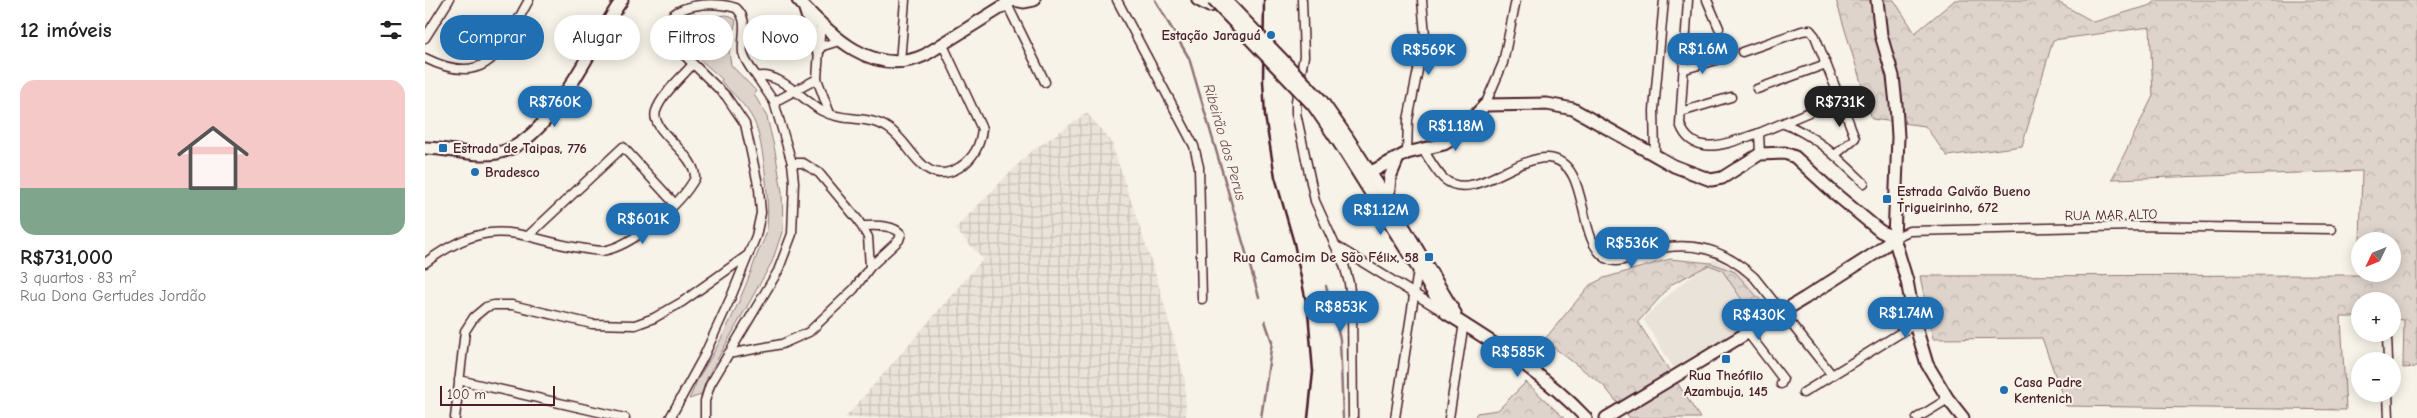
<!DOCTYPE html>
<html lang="pt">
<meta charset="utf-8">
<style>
:root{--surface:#fff;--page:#f2f2f2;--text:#202124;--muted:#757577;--line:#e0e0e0;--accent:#1f6fb2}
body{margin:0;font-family:"Comic Neue",sans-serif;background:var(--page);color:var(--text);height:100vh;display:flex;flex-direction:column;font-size:19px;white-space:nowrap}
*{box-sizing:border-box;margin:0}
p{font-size:16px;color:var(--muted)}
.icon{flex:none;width:28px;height:28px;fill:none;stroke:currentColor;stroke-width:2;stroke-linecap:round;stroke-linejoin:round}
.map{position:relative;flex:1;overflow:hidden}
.side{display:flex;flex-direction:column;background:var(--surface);width:425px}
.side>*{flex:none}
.banner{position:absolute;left:15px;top:15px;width:475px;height:45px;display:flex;gap:10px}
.needle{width:32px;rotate:227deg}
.tools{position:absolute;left:1926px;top:232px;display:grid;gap:10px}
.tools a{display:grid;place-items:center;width:50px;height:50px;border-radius:50%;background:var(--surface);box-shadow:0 2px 12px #0003;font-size:25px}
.scale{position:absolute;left:15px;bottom:12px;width:115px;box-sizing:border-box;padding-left:5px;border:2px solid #4a1f2b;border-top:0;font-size:14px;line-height:18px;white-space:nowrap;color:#4a1f2b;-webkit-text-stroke:4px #f7f3e8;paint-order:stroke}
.price{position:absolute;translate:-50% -42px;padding:0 11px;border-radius:18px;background:var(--accent);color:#fff;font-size:16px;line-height:32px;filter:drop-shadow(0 1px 2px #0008)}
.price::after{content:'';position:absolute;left:50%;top:30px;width:15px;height:11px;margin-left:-8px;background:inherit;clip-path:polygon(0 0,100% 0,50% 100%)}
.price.on{background:#222;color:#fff}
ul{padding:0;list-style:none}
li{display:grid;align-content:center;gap:10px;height:265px;padding:0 20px}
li+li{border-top:1px solid var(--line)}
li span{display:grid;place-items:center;height:155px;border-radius:15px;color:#555}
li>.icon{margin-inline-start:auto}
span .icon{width:90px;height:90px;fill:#fffc;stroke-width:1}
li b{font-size:21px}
h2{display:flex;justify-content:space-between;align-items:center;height:60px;padding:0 20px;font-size:21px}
.tag{padding:0 18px;border-radius:22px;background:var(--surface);box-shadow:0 2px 12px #0003;font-size:18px;line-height:45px}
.tag.on{background:var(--accent);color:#fff}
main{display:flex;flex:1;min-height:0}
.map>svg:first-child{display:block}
</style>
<main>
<section class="side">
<h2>12 imóveis<svg class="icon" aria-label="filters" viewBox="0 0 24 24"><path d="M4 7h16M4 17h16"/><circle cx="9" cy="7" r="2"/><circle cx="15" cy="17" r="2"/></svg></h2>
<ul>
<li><span style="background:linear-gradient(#f6c9c9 70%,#7fa58c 0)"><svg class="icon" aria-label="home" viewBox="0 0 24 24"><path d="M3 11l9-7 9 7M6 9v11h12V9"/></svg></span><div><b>R$731,000</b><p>3 quartos · 83 m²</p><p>Rua Dona Gertudes Jordão</p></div></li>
</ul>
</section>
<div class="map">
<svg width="1992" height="418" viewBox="0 0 1992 418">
<defs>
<pattern id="industrial-grid" width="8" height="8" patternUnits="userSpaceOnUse" patternTransform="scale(1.25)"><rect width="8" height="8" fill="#eae3da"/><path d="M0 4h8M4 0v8" fill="none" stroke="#cac2bb"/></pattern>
<pattern id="forest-crowns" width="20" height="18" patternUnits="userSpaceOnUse" patternTransform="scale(1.25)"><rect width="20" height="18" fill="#ded4cc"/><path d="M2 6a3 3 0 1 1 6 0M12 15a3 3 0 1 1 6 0" fill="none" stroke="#c0b6af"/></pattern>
</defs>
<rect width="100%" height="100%" fill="#f7f3e8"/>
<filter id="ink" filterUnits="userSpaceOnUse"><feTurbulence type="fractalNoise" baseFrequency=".02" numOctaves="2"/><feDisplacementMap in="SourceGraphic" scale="10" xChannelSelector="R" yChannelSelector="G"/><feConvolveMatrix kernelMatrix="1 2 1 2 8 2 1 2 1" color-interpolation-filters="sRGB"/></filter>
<g filter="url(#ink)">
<path fill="#eae3da" d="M1290 259 1316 273 1348 311 1250 370 1218 319 1251 288Z"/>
<path fill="url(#industrial-grid)" d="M662 113 686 141 732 279 760 380 761 418H420L558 259 530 229 604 153Z"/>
<g fill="url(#forest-crowns)" stroke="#947a7c">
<path d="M1411 0H1469L1490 33 1530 0H1629L1669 22 1726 5 1732 0H1992V367L1978 368 1979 320 1968 319V301H1935V317H1916L1921 410 1641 406 1617 338 1508 339 1495 276 1934 275 1935 251V274H1968V241H1935L1937 171 1687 179 1728 96 1725 27 1628 40 1597 146 1522 156 1500 126 1447 119Z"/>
<path d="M1245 259 1286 263 1310 272 1344 310 1330 319 1297 270 1284 265 1247 284 1213 322 1275 418H1205L1178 385 1119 340 1165 285 1179 278Z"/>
<path d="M1101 382 1139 418H1049L1052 413 1073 410Z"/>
</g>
<path fill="#ded4cc" stroke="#947a7c" d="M302 15 311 20 304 53 306 65 331 91 329 94 342 117 350 151 357 192 358 229 347 262 283 376 276 395 264 399C269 390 271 380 277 372 300 336 318 295 332 255 334 248 339 242 341 234 346 212 339 142 329 121 321 105 308 94 296 81L297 79 251 38C247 31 250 24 256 20Z"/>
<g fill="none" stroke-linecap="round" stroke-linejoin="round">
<g stroke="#8e7275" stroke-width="2.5">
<path d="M730 0 764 58 834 297"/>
<path d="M901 286 915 339 918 418"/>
<path d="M836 418 847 342 840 321"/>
</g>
<defs>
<g id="street">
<path d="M580 0 620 82"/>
<path d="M692 0 769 146 774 167 777 299"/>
<path d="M877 0 879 56 871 101V113L890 201 919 265 924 283 927 309 928 418"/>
<path d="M1263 0 1255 124C1268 161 1308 141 1334 133"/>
<path d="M1282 0 1294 28"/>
<path d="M396 22 392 79 405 114"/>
<path d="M0 38 24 0"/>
<path d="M393 50 398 46 414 41"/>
<path d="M1317 52 1377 31 1385 30 1390 36 1415 99 1334 133 1335 154"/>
<path d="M0 58C64 90 76 49 104 0"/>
<path d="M475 62 480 0"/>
<path d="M1260 69 1291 60"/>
<path d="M1332 89 1401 64"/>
<path d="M349 102 392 79"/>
<path d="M1060 105 1078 63 1091 0"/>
<path d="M1256 112 1306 97"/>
<path d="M1359 124C1391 135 1415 160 1439 183"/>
<path d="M997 148C1004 158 1010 171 1019 179 1047 203 1091 156 1123 158 1166 161 1150 239 1181 258 1196 267 1209 253 1224 250 1267 241 1296 247 1329 277L1407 375"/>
<path d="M982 153 983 120 1000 35 997 0"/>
<path d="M1230 155 1229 110 1239 0"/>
<path d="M1410 155 1430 138 1415 99"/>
<path d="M437 226C449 226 468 224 476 234L474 240 445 267"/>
<path d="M104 235 198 147 250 204"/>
<path d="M1469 238 1484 231 1710 226 1907 229"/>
<path d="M911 246 1019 312"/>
<path d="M0 263C76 206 99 245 177 251 207 247 256 204 270 178 271 153 224 131 231 111 237 94 256 78 267 65"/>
<path d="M1323 333 1358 379 1356 384"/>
<path d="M1962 336 1963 361"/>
<path d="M303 354 357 344 384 332 429 289 445 267 443 237 433 220 394 173 378 163H367"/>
<path d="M34 380 200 418"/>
<path d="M1378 393 1490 324"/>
<path d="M1963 394 1964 418"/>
<path d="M30 418 40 331 49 317 61 307 69 305H87L167 324 210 325 229 318 257 302 323 255"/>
<path d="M245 418 279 356 306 297 331 236 336 213 334 189 320 124 301 96 256 52 244 38 240 29C245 2 290 1 311 8 325 20 316 37 318 53 320 62 327 70 332 77 353 70 380 102 397 111 418 122 443 115 463 128 487 142 497 190 535 167 549 158 555 146 557 129L518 45"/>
<path d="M280 418V401L285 385 353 271 367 234 369 182 367 163 349 102 332 77"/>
<path d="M970 418 993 270"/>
<path d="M1024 418 1039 323"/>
<path d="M1492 418 1523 399"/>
</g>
<g id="secondary">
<path d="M373 0C405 35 449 79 500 55L588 0"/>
<path d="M589 0 599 2 609 0"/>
<path d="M773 0 784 6 789 5 794 0"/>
<path d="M1452 0 1456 35 1468 76 1471 104 1473 137 1469 238 1482 281 1490 324 1502 364 1523 399 1538 418"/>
<path d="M380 9 393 50"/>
<path d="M922 137 963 200 1030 313"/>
<path d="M915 144 1021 313C1069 343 1122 376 1161 418"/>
<path d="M0 148C24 148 48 157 72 153 127 143 167 41 197 0"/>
<path d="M946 172 982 153 1019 144 1029 138 1060 105 1122 104 1148 109 1249 166 1286 180 1297 178 1335 154 1360 153 1370 157 1408 192 1455 231 1469 238"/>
<path d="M963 199 965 177 973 158"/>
<path d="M1181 418 1380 298 1452 252 1469 238"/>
</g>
</defs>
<use href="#street" stroke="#4a1f2b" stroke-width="11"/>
<use href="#secondary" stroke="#4a1f2b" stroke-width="15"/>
<use href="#street" stroke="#f7f3e8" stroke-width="8"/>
<use href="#secondary" stroke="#f7f3e8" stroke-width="11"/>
<path stroke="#4a1f2b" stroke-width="2.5" d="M839 0 838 81 840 116 850 177 869 243 883 312 888 372 883 418"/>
<defs>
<g id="secondary-bridge">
<path d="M788 0 888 105 915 144"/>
<path d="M800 0 896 100 922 137"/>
</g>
</defs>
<use href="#secondary-bridge" stroke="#4a1f2b" stroke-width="15" stroke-linecap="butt"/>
<use href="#secondary-bridge" stroke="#f7f3e8" stroke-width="11"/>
</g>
</g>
<g fill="#1f6fb2" stroke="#f7f3e8" stroke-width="2">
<circle cx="846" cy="35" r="5"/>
<rect x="13" y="143" width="10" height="10" rx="2.5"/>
<circle cx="50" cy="172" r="5"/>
<rect x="1457" y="194" width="10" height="10" rx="2.5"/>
<rect x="999" y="252" width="10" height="10" rx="2.5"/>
<rect x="1296" y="354" width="10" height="10" rx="2.5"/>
<circle cx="1579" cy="390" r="5"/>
</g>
<g text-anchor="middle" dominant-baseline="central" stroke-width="4" stroke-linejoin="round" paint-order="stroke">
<g font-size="14" font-weight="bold" fill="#4a1f2b" stroke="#f7f3e8" text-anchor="start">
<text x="836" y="35" text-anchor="end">Estação Jaraguá</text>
<text x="28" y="148">Estrada de Taipas, 776</text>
<text x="60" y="172">Bradesco</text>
<text x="1472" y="191">Estrada Galvão Bueno<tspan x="1472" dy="16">Trigueirinho, 672</tspan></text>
<text x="994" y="257" text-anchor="end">Rua Camocim De São Félix, 58</text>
<text x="1301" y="375" text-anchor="middle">Rua Theófilo<tspan x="1301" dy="16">Azambuja, 145</tspan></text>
<text x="1589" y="382">Casa Padre<tspan x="1589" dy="16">Kentenich</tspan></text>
</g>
<g font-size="14" fill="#4a1f2b" stroke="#f7f3e8">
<text transform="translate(1686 215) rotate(-1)">RUA MAR ALTO</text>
</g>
<g font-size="15" font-style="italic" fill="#6c4950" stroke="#f7f3e8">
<text transform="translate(800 142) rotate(74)">Ribeirão dos Perus</text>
</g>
</g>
</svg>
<div class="tools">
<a><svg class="needle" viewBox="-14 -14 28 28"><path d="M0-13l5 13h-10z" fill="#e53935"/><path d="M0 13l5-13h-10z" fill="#757577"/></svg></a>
<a>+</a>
<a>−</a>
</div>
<div class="scale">100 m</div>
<b class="price" style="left:1278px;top:75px">R$1.6M</b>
<b class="price" style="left:1004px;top:76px">R$569K</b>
<b class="price" style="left:130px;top:128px">R$760K</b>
<b class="price on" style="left:1415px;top:128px">R$731K</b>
<b class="price" style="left:1031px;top:152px">R$1.18M</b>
<b class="price" style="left:956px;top:236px">R$1.12M</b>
<b class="price" style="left:218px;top:245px">R$601K</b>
<b class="price" style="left:1207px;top:269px">R$536K</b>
<b class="price" style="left:916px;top:333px">R$853K</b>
<b class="price" style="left:1481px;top:339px">R$1.74M</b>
<b class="price" style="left:1334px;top:341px">R$430K</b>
<b class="price" style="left:1093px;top:378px">R$585K</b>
<div class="banner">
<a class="tag on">Comprar</a>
<a class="tag">Alugar</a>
<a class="tag">Filtros</a>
<a class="tag">Novo</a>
</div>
</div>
</main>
